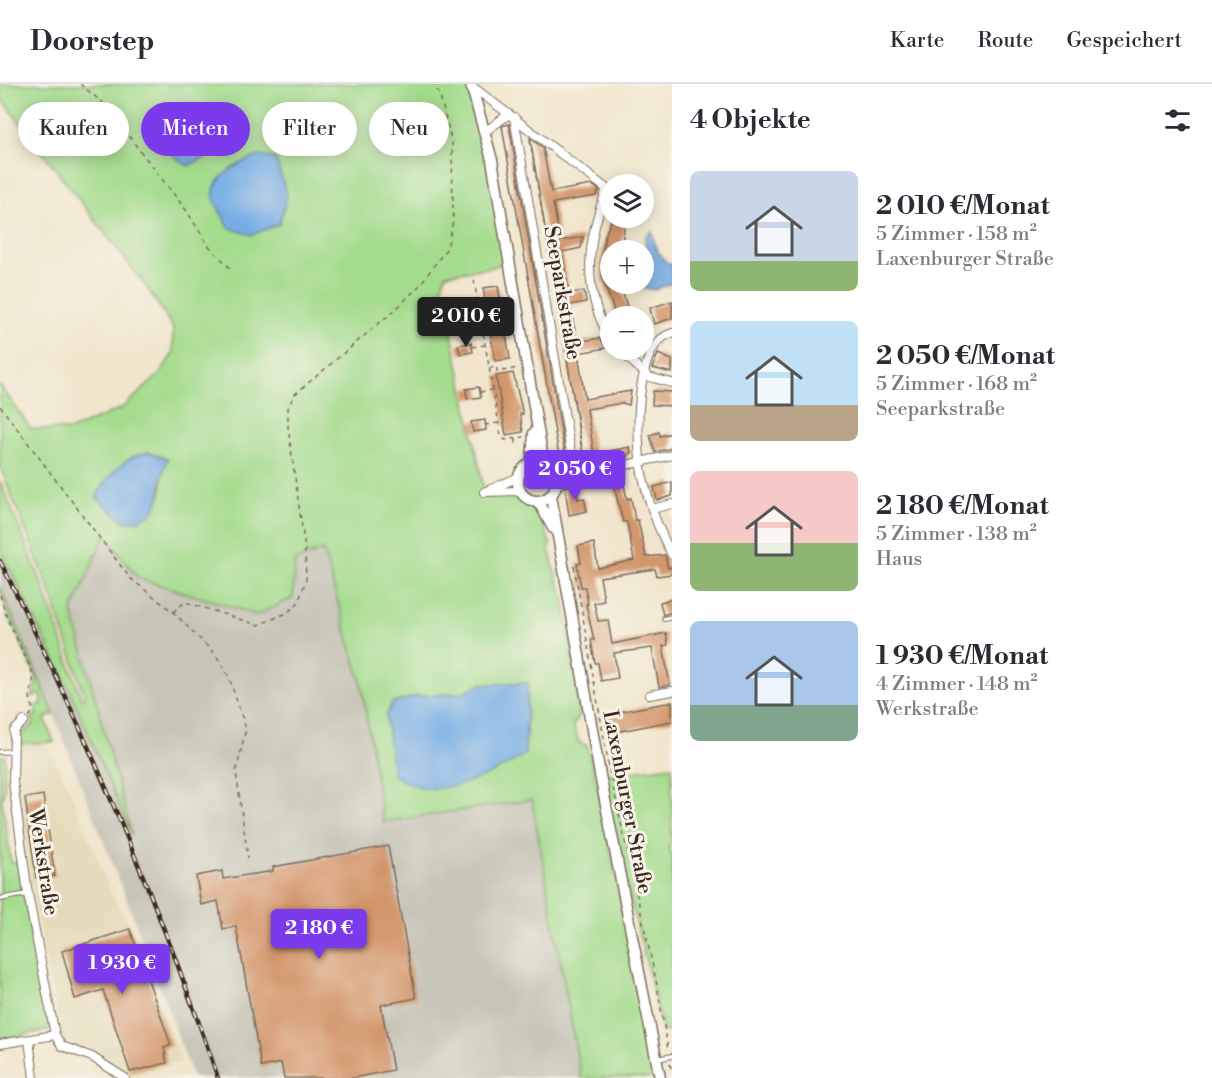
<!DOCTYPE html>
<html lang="de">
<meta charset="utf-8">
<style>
:root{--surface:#fff;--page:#f7f7f7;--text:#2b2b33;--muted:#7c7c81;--line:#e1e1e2;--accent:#7c3aed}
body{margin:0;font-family:"Libre Bodoni",serif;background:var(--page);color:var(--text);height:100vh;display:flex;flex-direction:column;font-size:22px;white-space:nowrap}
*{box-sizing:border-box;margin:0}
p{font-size:20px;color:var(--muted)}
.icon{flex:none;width:33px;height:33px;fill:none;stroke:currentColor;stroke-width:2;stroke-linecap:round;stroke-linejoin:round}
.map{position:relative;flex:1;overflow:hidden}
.sheet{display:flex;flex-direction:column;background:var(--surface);width:540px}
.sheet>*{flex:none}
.guide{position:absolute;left:18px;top:18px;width:564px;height:54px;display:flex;gap:12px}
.fabs{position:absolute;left:600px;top:90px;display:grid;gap:12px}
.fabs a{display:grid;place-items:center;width:54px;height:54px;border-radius:50%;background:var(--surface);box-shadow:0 3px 15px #0003;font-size:30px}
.price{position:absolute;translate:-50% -51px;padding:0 14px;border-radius:6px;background:var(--accent);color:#fff;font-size:20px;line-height:39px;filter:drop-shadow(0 2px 3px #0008)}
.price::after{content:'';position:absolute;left:50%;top:36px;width:18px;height:14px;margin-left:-9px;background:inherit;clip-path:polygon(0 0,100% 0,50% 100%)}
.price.selected{background:#222;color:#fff}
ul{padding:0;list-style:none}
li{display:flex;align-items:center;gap:18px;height:150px;padding:0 18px}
li span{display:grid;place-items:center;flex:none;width:168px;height:120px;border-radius:9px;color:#555}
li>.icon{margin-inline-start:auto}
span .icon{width:72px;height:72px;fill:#fffc;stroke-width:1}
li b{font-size:26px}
h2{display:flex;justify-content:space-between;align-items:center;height:72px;padding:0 18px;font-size:26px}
.chip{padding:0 21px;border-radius:27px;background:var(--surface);box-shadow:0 3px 15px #0003;font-size:21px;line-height:54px}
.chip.selected{background:var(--accent);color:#fff}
header{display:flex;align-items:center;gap:36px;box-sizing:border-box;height:84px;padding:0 30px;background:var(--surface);border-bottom:2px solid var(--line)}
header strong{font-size:28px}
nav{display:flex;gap:33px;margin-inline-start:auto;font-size:21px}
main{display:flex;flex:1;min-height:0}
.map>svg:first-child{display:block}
</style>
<header>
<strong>Doorstep</strong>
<nav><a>Karte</a><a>Route</a><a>Gespeichert</a></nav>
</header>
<main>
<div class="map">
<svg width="672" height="994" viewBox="0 0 672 994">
<rect width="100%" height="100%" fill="#f7f3e8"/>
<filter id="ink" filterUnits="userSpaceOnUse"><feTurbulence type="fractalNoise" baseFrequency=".0167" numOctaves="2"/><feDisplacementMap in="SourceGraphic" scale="12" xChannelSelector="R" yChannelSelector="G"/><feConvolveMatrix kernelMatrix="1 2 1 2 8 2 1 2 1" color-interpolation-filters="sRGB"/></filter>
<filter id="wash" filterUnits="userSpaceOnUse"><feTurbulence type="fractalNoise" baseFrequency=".008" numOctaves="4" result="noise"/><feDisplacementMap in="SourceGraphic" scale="24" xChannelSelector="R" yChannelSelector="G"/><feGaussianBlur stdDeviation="1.35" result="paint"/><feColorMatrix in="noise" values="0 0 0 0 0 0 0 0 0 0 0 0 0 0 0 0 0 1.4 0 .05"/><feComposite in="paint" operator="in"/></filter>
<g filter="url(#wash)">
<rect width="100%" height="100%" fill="#f1e6cd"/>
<path fill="#e5dbba" d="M44 657 66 697 112 811 132 844 181 978 130 992 92 968 62 955 35 826 15 696V660Z"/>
<path fill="#c7c5b8" d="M106 451 295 477 323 466 361 598 532 716 581 994H193L149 873 48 616 0 503V465L67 601 133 751 72 527Z"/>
<g fill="#a4dc8e" stroke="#708356" stroke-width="1.5" fill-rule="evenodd">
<path d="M0 0H465C489 55 495 118 506 177L493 183 446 190 442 203 485 410 514 412 535 426 544 443 550 459 549 465 555 489 564 513 580 631 573 641 579 659 587 661 598 704 655 994H581L532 716 383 738 361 598 323 466 295 477 293 514 257 531 138 494 105 451 72 527 132 752 68 602 0 465V397L43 502 81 614 85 613 49 504 0 383V301L31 345 71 346 122 324 160 290 173 269V244L148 205 0 13ZM149 368 168 375 163 384 161 412 119 433 97 414C109 388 123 376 149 368ZM528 599 525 670 418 612 461 609 482 600Z"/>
<path d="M0 503 54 630 45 634 54 658 15 660 18 654 33 641 32 634 36 631V622L43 619 40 610 32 613 37 595 8 531Z"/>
<path d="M0 672H5V702L2 716 11 778 18 779 50 946 0 955Z"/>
<path d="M672 682V757L668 765 672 770V946L663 948 600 691Z"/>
</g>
<g fill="#76ade5" stroke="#586c82" stroke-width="1.5">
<path d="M197 46 212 47 219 59 214 70 188 82 172 71 167 61 173 56Z"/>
<path d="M259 72 276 75 287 113 279 140 252 151 229 144C225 135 217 124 214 114 210 92 243 77 259 72Z"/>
<path d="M652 147 656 165 667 179 672 180V199L654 206 644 204 647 179 645 153Z"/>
<path d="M149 368 168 375C153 401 172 435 125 438L97 414 98 409C111 389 126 371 149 368Z"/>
<path d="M528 599 525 670C490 694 431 721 393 690L386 632 392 619 418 612 461 609 481 600Z"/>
</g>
<g id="blocks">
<g fill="#d3956b">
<path d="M509 40 567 382 561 383 502 42Z"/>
<path d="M530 54 543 64 551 108 592 101 599 106 596 112 553 119 560 157 583 153 581 164 562 168 569 209 584 207 586 218 570 221 577 258 600 254 606 264 578 269 585 315 631 307 629 321 622 319 587 325 594 370 630 363 631 368 626 374 585 382Z"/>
<path d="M612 134 625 138 621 166H610V200H620L630 232H616L604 198 601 180 605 152Z"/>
<path d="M498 202 510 275 495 277 483 204Z"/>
<path d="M672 217V234L654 240 650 224Z"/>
<path d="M465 221 467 231 454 233 452 223Z"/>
<path d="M471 259 473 268 460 270 458 261Z"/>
<path d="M658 270 672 276V289L652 284Z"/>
<path d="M513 289 523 330H520L523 348 506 351 496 292Z"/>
<path d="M479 303 481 313 467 315 466 305Z"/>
<path d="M653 307 672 308V322L652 321Z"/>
<path d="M485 336 486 346 473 348 471 338Z"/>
<path d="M659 348 660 352 672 349V364L655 368 650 351Z"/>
<path d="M622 392 627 415 631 414 635 436H638L646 473 665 471 668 484 672 483V490L657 492 655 485 600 493 604 517 594 519 598 537 608 536 612 560 666 549 668 561 663 562 670 601 659 603 652 564 614 569 618 594 601 597 598 579H595L591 556H594L586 520H588L585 503H581L577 480 581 479 578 462 594 459 598 484 634 476 627 438H623L612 394Z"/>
<path d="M672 398V412L657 416 654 403Z"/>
<path d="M574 399 578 415 584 414 587 427 569 431 565 403Z"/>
<path d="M672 515V528L663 531 660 518Z"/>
<path d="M672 618V637L610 649 607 630Z"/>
<path d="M43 711 55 792 36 794 25 714Z"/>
<path d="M388 762 416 914 381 921 393 986 353 994H284L281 979 261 983 236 842 223 845 218 817 201 821 196 792 222 787 223 795 273 787V783Z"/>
<path d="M130 845 171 961 164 964 167 979 130 988 103 906 75 915 62 867Z"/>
</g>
</g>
</g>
<g filter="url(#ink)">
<use href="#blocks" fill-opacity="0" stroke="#7b6c5b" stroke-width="1.5"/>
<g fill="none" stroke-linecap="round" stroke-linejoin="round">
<defs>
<g id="service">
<path d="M664 535 672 533"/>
<path d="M0 668 12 667"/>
<path d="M0 815 27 810"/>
<path d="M657 975 672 972"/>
</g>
<g id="minor">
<path d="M473 3 607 105C587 155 581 206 610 254"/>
<path d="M514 33 575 392"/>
<path d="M486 47 509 30"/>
<path d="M672 249C633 260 636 356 642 389 648 418 658 445 672 471"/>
<path d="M619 266 649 293 672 299"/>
<path d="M554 389 575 392"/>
<path d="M556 401 575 392 672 371"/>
<path d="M484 408 519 393"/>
<path d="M486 408 520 407"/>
<path d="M652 425 672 420"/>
<path d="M650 611 672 607"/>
<path d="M24 637 14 647 13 698 28 810 55 951 62 962 92 973 125 994"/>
<path d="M29 956 34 994"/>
<path d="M0 960 55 951"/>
</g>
<g id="secondary">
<path d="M471 0 492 76 544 381"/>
<circle cx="537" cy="398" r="19"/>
<path d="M528 382 532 375 534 349"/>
<path d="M551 412 600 691 660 994"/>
<path d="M535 417 541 422 553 444"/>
</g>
</defs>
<use href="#service" stroke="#7b6c5b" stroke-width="6"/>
<use href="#minor" stroke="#7b6c5b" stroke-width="10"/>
<use href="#secondary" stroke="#7b6c5b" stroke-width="13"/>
<g stroke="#7b6c5b" stroke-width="1.5" stroke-dasharray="4.5 4.5" stroke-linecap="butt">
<path d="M80 0 103 19 186 126 209 162 230 184"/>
<path d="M530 56 585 383"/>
<path d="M474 196 501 352 505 356 524 353"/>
<path d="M466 226 478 224"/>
<path d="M472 263 484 261"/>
<path d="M489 284 497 283V288L518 284"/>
<path d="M480 308 492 306"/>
<path d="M0 322 130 494 173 528 216 571 229 593 246 645 236 688 248 774"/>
<path d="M485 341 498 339"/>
<path d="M516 355V362"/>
<path d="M574 482 610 689 657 901 668 966"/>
<path d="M0 511 7 534 34 592 30 613 33 627 29 633"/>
<path d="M173 528 185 518 258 541 287 529 298 519 306 496 305 465 288 343V324L294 311 396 225 419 202 447 164 453 137 452 59 440 12 434 0"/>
<path d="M670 980 672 988"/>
</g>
<use href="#service" stroke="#fff" stroke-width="4"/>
<use href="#minor" stroke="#fff" stroke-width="8"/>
<use href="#secondary" stroke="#fff" stroke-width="10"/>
<defs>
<path id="rail" d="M0 477C84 644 158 817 218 994"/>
</defs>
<use href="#rail" stroke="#3b2a1e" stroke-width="4.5"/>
<use href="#rail" stroke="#f7f3e8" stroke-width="2" stroke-dasharray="7" stroke-linecap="butt"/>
</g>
</g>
<g text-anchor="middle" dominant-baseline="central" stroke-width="6" stroke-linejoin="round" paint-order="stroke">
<g font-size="21" fill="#3b2a1e" stroke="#f7f3e8">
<text transform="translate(562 209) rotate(80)">Seeparkstraße</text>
<text transform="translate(627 718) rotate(79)">Laxenburger Straße</text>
<text transform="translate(43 778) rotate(81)">Werkstraße</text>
</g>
</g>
</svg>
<div class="fabs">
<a><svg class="icon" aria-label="layers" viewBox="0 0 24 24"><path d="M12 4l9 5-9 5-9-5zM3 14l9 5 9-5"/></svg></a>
<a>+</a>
<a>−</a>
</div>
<b class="price selected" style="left:466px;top:264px">2 010 €</b>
<b class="price" style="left:575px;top:417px">2 050 €</b>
<b class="price" style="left:319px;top:876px">2 180 €</b>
<b class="price" style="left:122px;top:911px">1 930 €</b>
<div class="guide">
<a class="chip">Kaufen</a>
<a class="chip selected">Mieten</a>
<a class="chip">Filter</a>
<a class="chip">Neu</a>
</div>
</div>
<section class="sheet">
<h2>4 Objekte<svg class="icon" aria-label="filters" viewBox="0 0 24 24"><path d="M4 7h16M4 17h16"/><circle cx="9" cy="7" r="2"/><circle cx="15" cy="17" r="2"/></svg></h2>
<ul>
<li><span style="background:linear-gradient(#c9d6e8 75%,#8fb573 0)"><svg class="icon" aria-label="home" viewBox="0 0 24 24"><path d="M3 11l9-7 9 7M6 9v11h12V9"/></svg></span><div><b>2 010 €/Monat</b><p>5 Zimmer · 158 m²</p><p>Laxenburger Straße</p></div></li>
<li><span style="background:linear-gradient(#bfe0f5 70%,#b9a48a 0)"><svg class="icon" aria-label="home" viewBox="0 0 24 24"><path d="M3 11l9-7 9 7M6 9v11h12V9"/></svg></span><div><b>2 050 €/Monat</b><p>5 Zimmer · 168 m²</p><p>Seeparkstraße</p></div></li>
<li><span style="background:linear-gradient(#f6c9c9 60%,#8fb573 0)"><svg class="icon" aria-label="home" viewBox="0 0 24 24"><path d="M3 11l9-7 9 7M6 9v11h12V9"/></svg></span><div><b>2 180 €/Monat</b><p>5 Zimmer · 138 m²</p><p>Haus</p></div></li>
<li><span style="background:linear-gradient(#a9c7e8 70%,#7fa58c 0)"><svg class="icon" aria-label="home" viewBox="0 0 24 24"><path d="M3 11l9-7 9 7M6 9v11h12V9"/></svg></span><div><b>1 930 €/Monat</b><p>4 Zimmer · 148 m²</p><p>Werkstraße</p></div></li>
</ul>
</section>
</main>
